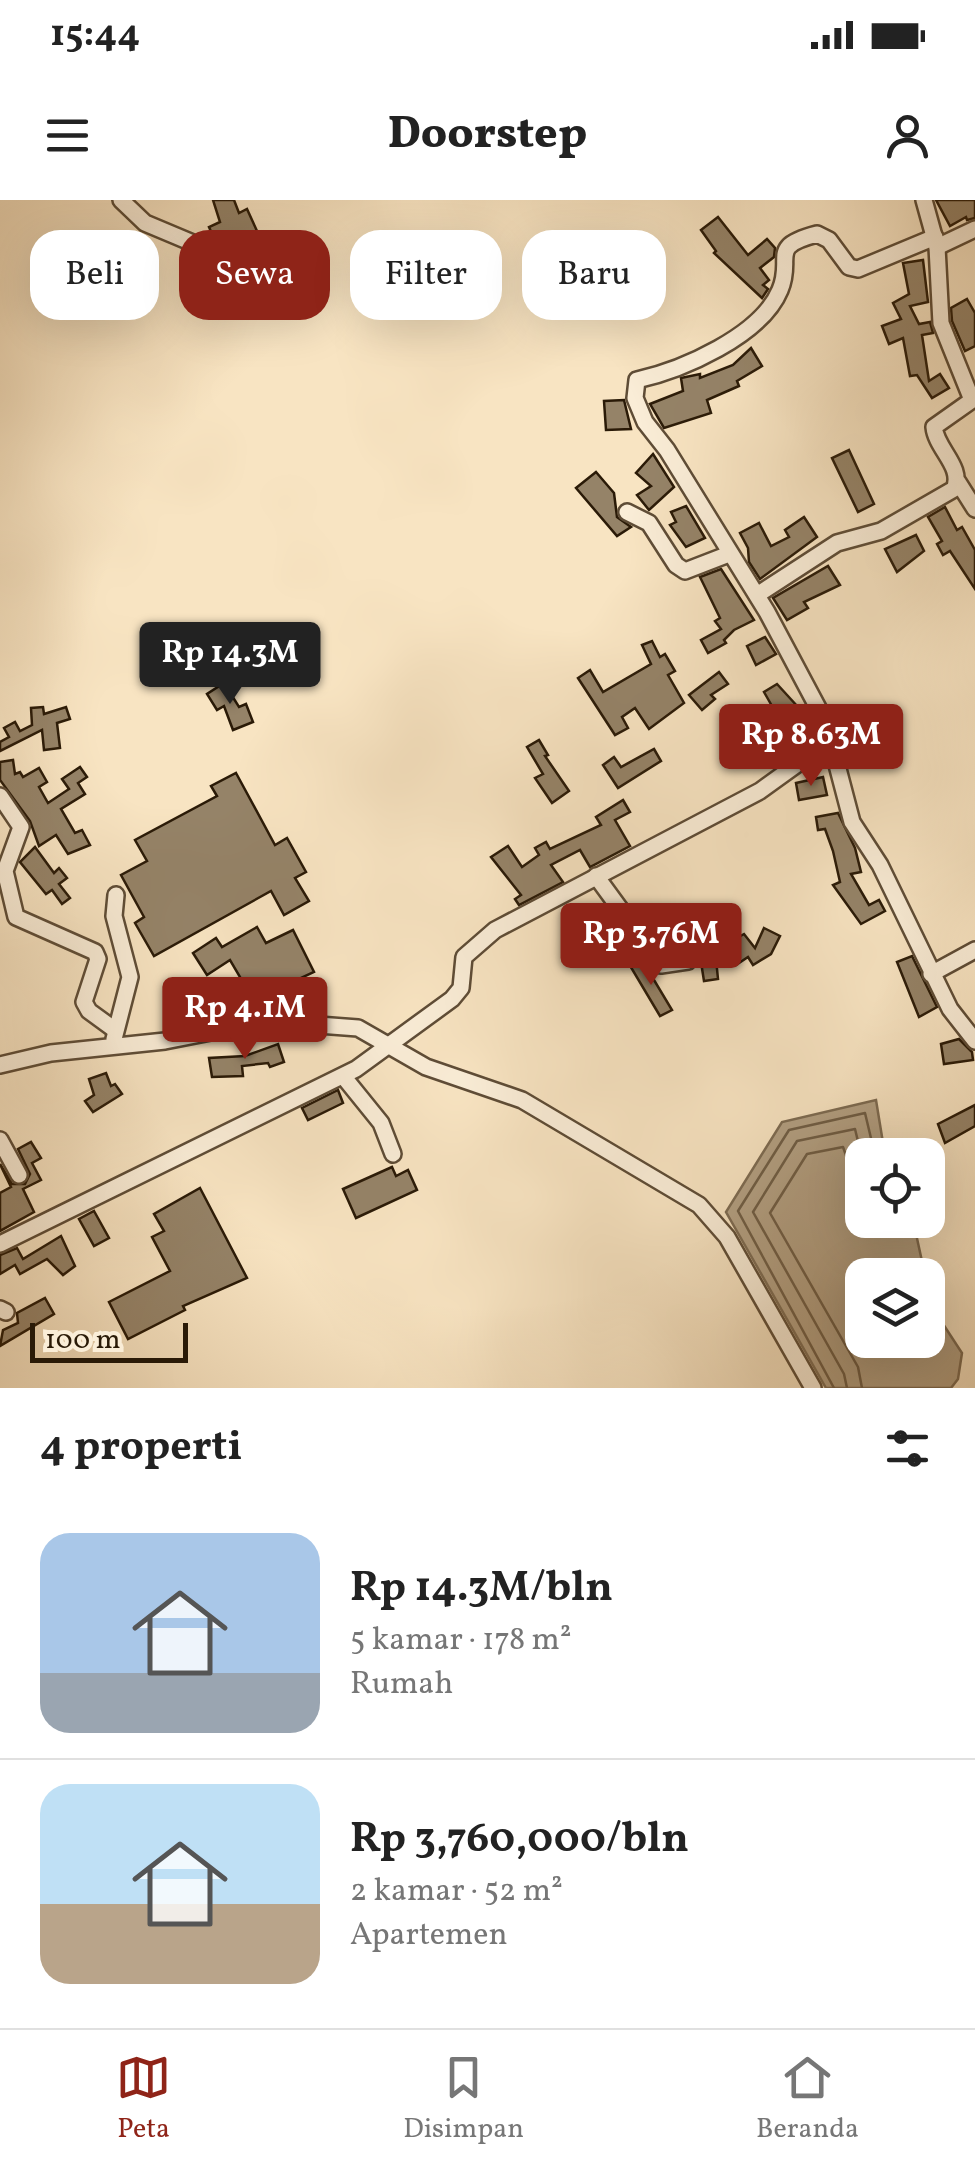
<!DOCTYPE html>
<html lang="id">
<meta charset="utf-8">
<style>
:root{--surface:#fff;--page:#f2f2f2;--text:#222;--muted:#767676;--line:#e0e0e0;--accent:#8f2418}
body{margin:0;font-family:Vollkorn,serif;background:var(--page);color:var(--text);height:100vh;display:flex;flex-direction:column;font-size:38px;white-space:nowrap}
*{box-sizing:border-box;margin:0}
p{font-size:32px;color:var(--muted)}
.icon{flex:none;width:55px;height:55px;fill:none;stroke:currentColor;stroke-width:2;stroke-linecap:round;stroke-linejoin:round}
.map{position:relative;height:1188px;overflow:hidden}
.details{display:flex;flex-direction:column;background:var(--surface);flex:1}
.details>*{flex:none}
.top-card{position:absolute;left:30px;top:30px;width:915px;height:90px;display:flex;gap:20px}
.buttons{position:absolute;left:845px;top:938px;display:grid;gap:20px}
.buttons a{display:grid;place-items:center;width:100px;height:100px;border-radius:20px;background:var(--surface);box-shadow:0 10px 40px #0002;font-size:50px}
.scale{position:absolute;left:30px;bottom:25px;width:158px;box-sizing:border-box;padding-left:10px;border:5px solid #2a1a07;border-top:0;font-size:28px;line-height:35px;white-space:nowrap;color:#2a1a07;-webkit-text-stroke:8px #faedd7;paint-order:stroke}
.price{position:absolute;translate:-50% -85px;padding:0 22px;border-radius:10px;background:var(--accent);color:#fff;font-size:32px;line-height:65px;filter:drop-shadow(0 2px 5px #0008)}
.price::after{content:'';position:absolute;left:50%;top:60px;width:30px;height:22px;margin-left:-15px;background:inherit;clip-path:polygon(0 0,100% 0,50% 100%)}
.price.current{background:#222;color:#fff}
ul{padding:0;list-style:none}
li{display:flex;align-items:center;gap:30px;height:250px;padding:0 40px}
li+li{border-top:2px solid var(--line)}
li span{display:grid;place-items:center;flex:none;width:280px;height:200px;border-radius:30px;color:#555}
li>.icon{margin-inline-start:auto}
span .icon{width:120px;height:120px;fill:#fffc;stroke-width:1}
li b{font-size:42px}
h2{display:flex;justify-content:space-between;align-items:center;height:120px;padding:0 40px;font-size:42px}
.pill{padding:0 35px;border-radius:30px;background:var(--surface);box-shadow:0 10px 40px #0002;font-size:35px;line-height:90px}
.pill.current{background:var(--accent);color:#fff}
.status{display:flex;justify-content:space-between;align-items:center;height:70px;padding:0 50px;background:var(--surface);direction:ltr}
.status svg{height:28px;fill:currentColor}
header{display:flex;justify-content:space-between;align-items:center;height:130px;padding:0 40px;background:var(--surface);font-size:45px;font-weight:800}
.tab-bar{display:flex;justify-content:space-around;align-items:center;height:140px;border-top:2px solid var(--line);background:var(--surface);font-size:28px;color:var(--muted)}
.tab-bar a{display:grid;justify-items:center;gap:5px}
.tab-bar .current{color:var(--accent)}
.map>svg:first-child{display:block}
</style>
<div class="status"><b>15:44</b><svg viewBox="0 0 49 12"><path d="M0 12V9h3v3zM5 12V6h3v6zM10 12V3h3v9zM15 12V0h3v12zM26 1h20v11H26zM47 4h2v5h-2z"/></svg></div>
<header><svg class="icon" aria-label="menu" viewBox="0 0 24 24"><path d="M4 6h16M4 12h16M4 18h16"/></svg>Doorstep<svg class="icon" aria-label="person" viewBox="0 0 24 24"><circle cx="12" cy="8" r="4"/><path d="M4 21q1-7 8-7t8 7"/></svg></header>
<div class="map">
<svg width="975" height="1188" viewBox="0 0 975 1188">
<rect width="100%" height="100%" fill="#f8e4c2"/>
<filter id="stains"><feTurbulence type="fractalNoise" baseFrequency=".002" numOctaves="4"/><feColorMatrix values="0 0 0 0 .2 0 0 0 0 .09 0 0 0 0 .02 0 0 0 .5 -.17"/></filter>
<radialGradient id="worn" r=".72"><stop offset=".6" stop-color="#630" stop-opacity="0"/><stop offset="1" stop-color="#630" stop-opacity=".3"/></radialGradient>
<path fill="#b29f82" stroke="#7c6a51" stroke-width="2.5" d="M876 900 885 955H862V1020H913L925 1075H862V1140H928V1090L930 1104 962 1153 958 1179 951 1188H826L726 1012 782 922Z"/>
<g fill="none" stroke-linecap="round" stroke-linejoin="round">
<g stroke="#6e5c44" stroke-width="2.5">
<path d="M834 1188 738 1011 789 930 865 913 875 955"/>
<path d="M847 1188 844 1174 753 1012 797 941 855 929 862 958"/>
<path d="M862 1188 858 1167 770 1013 807 954 843 947 852 972 862 984"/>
</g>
</g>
<g fill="#958368" stroke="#2a1a07" stroke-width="2.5">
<path d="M213 0H234L239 13 247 9 262 42 224 60 209 27 220 22Z"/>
<path d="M936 0H975V18L967 20 966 17 950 26Z"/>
<path d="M718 17 748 55 767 39 775 48 774 57 760 68 769 80 763 85 768 89 762 98 714 53 716 51 701 30Z"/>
<path d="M923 60 928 102 910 106 919 124 930 122 933 133 922 135 929 181 940 174 949 188 932 198 917 175 910 176 903 138 889 144 882 126 901 119 893 103 909 94 903 63Z"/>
<path d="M967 99 975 113V146L965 151 952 121 951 108Z"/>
<path d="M751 148 762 166 737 181 739 186 707 200 711 213 664 228 650 204 683 191 681 178 700 174V178L733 165Z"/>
<path d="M624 200 631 229 606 230 604 201Z"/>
<path d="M849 250 874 304 858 312 832 258Z"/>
<path d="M653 254 674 287 649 310 637 295 651 286 636 273Z"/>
<path d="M596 272 614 293 617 317 631 327 617 336 576 288Z"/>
<path d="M686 306 705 338 686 347 670 325 676 322 671 312Z"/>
<path d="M945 307 957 330 962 327 975 350V389L950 351 943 355 937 344 942 341 928 317Z"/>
<path d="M804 317 817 337 760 379 749 362 748 348 740 333 759 323 771 346 789 337 785 330Z"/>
<path d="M916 335 924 351 897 372 885 349Z"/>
<path d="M828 366 840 385 804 402 808 408 787 420 773 398Z"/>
<path d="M721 369 754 420 734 430 724 440 726 443 708 453 701 440 721 429 715 421 720 418 700 377Z"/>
<path d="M765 437 776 454 756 465 747 446Z"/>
<path d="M652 441 660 457 665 454 675 471 668 475 684 503 649 529 635 508 622 517 628 528 615 535 578 478 590 470 603 492 651 464 642 445Z"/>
<path d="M719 472 728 484 711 495 715 499 702 510 689 495Z"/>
<path d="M224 483 239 507 246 504 253 522 233 530 224 506 217 510 207 494Z"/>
<path d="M777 484 798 507 780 520 764 492Z"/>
<path d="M43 507 44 514 66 507 70 519 57 523 60 548 44 550 42 530 0 551V542L9 537 4 528 15 522 20 531 32 525 31 508Z"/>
<path d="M539 540 548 555 545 556 569 591 552 603 535 578 543 574 527 547Z"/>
<path d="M654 549 661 561 618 588 603 565 614 557 621 567Z"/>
<path d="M13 560 15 574 20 572 23 577 39 568 47 582 39 587 48 603 69 589 62 579 80 567 87 577 78 583 85 594 61 609 75 633 82 630 90 645 68 654 56 635 39 646 30 621 0 580V562Z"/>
<path d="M236 573 275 645 287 638 306 672 295 678 309 701 284 715 271 691 154 756 135 723 144 717 121 675 147 661 135 640 217 596 211 586Z"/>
<path d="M823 577 827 595 799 600 796 583Z"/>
<path d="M623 600 630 612 615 620 630 646 590 667 580 650 551 665 563 682 519 705 515 699 521 695 491 657 508 646 522 667 539 655 535 648 546 642 550 649 601 625 596 617Z"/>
<path d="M838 613 855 648 861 672 851 674 869 705 879 700 885 711 861 724 833 685 840 682 833 651 825 629 818 630 816 617Z"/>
<path d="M35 647 54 673 59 668 67 678 59 684 70 698 62 704 52 690 46 694 20 662Z"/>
<path d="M257 727 266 743 293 730 314 772 290 783 294 791 260 811 230 760 207 775 193 753 216 738 222 747Z"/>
<path d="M764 728 780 736 771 754 753 765 748 757 736 765 723 746 744 734 755 748Z"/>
<path d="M715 749 718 779 704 781 701 762 694 752Z"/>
<path d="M912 756 937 807 919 817 897 762Z"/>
<path d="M642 760 672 810 660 816 629 764Z"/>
<path d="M959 839 972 852 973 860 944 864 941 844Z"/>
<path d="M278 844 284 862 270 867 268 863 242 866 243 876 212 877 209 858 245 856Z"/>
<path d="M106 873 111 886 115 884 122 894 93 912 85 901 94 895 89 879Z"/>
<path d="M338 890 343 903 308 920 302 908Z"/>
<path d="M975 905V926L945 943 938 924Z"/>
<path d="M31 942 41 958 32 963 41 980 23 989 34 1012 0 1031V993L11 987 0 964 12 984H25L30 974 18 949Z"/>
<path d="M392 967 396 976 408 970 417 990 356 1018 343 989Z"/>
<path d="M200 988 247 1078 183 1106 185 1110 128 1139 109 1102 170 1071 152 1037 164 1031 154 1014Z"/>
<path d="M94 1011 109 1038 94 1046 79 1019Z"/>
<path d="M61 1036 75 1066 63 1075 47 1059 20 1074 15 1065 0 1074V1055L17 1048 23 1059Z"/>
<path d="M45 1098 54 1114 0 1146 3 1130 18 1123 17 1113Z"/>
</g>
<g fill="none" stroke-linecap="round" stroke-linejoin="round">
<defs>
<g id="minor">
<path d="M121 0 145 23 195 44"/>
<path d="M924 0 937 47 941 123 972 200"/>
<path d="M935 37 858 69 849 67 829 40 817 34C767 47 794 57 780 90 761 136 682 170 637 180L635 198 645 222 667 250 767 412 826 523 852 622 880 665 950 809 975 841"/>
<path d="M937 47 975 29"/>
<path d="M958 282 975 309"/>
<path d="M627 312 649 323 676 365 685 371 729 354"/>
<path d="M757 395 837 343 881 331 954 289C964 267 936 249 934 227L975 198"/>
<path d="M0 596 21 627 5 671 16 717 95 752 98 759 84 802 89 811 115 830"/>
<path d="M596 676 661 765 688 761"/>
<path d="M931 774 975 750"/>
<path d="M114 839 130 777 114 716 116 695"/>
<path d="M0 865 51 853 165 841 266 821 358 828 426 867 522 900 699 1005 727 1037 813 1188"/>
<path d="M343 876 381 923 393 954"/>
<path d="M0 940 19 975"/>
<path d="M0 1044 356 869 452 799 461 788 464 757 495 730 760 591 832 539"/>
<path d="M0 1109 6 1112"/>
</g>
</defs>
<use href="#minor" stroke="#5e4c36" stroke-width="20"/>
<use href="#minor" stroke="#faedd7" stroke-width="15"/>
</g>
<rect width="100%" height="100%" filter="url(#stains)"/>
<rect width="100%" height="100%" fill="url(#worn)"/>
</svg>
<div class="buttons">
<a><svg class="icon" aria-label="locate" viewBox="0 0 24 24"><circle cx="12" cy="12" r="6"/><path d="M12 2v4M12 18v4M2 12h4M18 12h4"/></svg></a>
<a><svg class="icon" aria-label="layers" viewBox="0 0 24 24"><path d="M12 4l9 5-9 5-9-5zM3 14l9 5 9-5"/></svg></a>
</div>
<div class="scale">100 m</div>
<b class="price current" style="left:230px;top:507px">Rp 14.3M</b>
<b class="price" style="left:811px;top:589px">Rp 8.63M</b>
<b class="price" style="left:651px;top:788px">Rp 3.76M</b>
<b class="price" style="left:245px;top:862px">Rp 4.1M</b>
<div class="top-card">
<a class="pill">Beli</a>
<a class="pill current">Sewa</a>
<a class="pill">Filter</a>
<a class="pill">Baru</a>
</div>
</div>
<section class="details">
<h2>4 properti<svg class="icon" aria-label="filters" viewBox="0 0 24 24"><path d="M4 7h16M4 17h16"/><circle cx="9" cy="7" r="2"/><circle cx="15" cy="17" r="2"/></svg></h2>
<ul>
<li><span style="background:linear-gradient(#a9c7e8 70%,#9aa5b1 0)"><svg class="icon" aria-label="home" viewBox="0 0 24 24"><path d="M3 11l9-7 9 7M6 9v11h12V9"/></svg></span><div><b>Rp 14.3M/bln</b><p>5 kamar · 178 m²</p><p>Rumah</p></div></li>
<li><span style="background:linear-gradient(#bfe0f5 60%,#b9a48a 0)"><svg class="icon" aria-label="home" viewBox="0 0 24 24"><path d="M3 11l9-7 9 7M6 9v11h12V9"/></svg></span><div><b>Rp 3,760,000/bln</b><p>2 kamar · 52 m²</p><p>Apartemen</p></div></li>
</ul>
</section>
<nav class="tab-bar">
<a class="current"><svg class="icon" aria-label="map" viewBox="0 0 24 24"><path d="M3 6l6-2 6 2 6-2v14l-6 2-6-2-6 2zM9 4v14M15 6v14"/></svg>Peta</a>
<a><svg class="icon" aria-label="saved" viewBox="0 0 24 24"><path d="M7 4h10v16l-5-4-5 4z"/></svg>Disimpan</a>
<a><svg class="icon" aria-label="home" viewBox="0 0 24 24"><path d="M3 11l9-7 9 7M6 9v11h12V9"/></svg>Beranda</a>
</nav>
